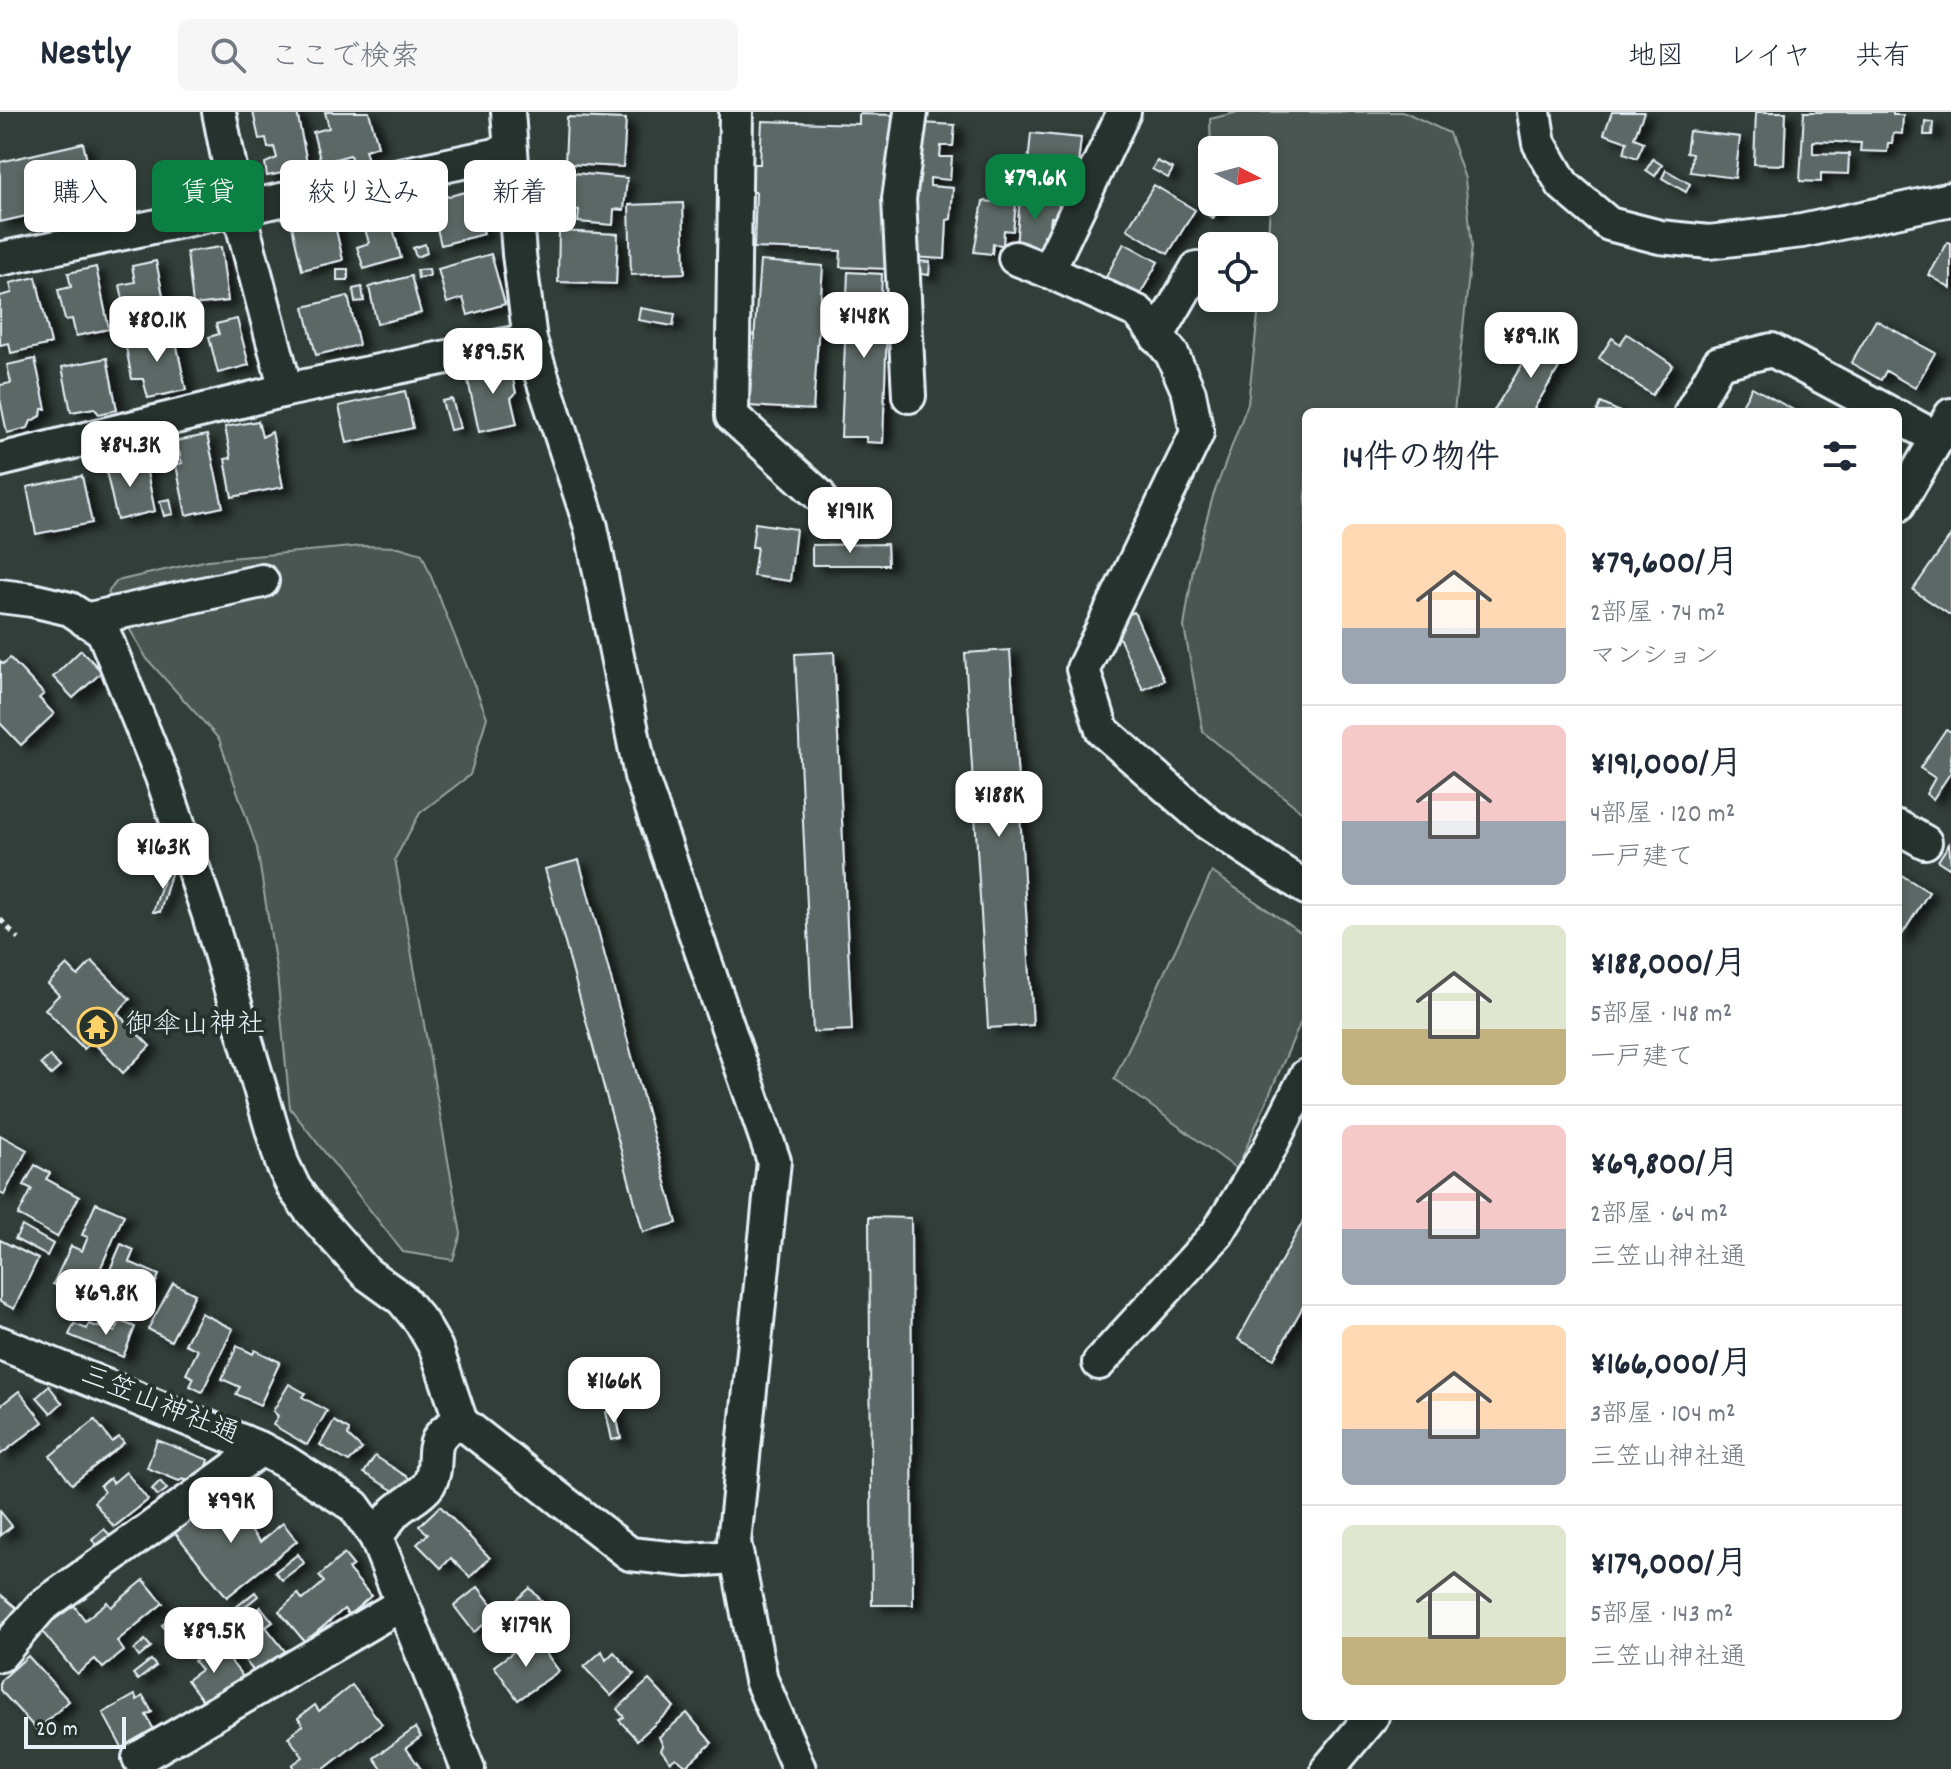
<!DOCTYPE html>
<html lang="ja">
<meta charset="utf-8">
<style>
:root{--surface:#fff;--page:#f6f6f7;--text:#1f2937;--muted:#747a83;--line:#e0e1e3;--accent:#0b8043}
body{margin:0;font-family:Dekko,"Klee One",sans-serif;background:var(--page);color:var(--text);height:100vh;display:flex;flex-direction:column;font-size:30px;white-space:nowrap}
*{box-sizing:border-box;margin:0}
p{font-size:26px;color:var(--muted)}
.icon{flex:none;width:44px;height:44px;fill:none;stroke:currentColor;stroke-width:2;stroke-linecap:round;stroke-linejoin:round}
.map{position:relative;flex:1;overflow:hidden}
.drawer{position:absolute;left:1302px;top:296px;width:600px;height:1312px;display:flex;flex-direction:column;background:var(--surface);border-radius:12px;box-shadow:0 4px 12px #0003}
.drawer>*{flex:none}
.hud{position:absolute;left:24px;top:48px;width:760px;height:72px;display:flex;gap:16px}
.needle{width:52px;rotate:96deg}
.controls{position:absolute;left:1198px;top:24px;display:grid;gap:16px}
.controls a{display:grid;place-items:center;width:80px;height:80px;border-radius:12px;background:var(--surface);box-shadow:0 4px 12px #0003;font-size:40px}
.scale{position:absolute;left:24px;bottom:20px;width:102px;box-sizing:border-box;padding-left:8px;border:4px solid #e8f1f8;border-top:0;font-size:22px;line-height:28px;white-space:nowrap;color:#e8f1f8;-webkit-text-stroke:6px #26332d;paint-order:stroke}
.price{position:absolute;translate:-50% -68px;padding:0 18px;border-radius:16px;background:#fff;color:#222;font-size:26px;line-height:52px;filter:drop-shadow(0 2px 4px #0008)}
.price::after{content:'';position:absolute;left:50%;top:48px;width:24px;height:18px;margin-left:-12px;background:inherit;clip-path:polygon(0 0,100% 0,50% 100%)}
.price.selected{background:var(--accent);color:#fff}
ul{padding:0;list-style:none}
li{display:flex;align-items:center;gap:24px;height:200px;padding:0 40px}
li+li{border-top:2px solid var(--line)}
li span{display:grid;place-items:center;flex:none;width:224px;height:160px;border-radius:12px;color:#555}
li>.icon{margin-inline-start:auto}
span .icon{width:96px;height:96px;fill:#fffc;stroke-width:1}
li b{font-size:34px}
h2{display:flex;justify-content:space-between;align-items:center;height:96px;padding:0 40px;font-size:34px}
.pill{padding:0 28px;border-radius:12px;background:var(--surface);box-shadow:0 4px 12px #0003;font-size:28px;line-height:72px}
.pill.selected{background:var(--accent);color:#fff}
header{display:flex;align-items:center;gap:48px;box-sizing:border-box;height:112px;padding:0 40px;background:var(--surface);border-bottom:2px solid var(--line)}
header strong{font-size:38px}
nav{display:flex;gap:44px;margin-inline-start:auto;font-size:28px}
.search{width:560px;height:72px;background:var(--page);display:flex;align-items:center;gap:20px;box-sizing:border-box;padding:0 28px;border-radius:12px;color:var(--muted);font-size:30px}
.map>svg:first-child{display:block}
</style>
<header>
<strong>Nestly</strong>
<div class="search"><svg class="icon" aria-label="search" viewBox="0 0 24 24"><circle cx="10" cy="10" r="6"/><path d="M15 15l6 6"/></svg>ここで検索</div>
<nav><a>地図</a><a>レイヤ</a><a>共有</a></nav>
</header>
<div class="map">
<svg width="1951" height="1657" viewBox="0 0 1951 1657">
<defs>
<filter id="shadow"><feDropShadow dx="9" dy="5" stdDeviation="4" flood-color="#0009"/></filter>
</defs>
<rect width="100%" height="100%" fill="#323e39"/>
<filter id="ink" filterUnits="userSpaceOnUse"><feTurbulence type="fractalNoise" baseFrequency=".0125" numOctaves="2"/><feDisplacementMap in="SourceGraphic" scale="16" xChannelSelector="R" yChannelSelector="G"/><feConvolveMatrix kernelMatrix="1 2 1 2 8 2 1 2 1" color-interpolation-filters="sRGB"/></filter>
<g filter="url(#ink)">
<g fill="#495651" stroke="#98a4a4" stroke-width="2">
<path d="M1238 0H1405L1449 21 1465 67 1472 134 1454 300H1306V703L1203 620 1184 515 1193 457 1213 384 1248 291 1260 186H1264L1270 94 1264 89V38H1212L1211 45 1210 7Z"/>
<path d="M363 434 399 435 422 442 487 605 470 663 420 701 395 747 461 1122 453 1148 403 1140 290 996 277 862 257 736 219 627 147 547 108 480 117 469 208 448Z"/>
<path d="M1212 760 1306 824V898L1237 1057 1114 967Z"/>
</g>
<g fill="#5c6865" stroke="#e8f1f8" stroke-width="2" filter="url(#shadow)">
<path d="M253 0H297L308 56 267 64 265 51 277 46 274 35 268 36 266 26 259 27Z"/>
<path d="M325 0H369L378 34 365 38 368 48 353 52 350 43 321 51 313 20 329 16Z"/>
<path d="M1612 0H1644L1634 26 1644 30 1637 46 1624 41 1627 30 1604 22Z"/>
<path d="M1756 0H1786L1784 53 1754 52Z"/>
<path d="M1804 0H1893V3H1903L1902 22 1893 21 1892 31H1888L1887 40 1860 39 1861 31 1813 29V41L1849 42 1848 62 1821 61V70L1800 69Z"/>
<path d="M859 2 893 3 888 157 840 155 841 139 754 136 756 80H743L745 52H760L762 9 859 12Z"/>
<path d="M567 5 626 7 623 55 565 52Z"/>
<path d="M1925 9 1933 10 1932 23H1924Z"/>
<path d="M921 11 955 13 953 34H941L940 45H952L950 68 930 66V74L953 76 951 107 947 108 945 147 911 145Z"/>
<path d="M1689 19 1740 25 1735 66 1690 60 1692 42 1686 41Z"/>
<path d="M1031 21 1081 26 1077 62 1069 61 1068 75 1026 71Z"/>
<path d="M83 31 96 88 0 110V50Z"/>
<path d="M1653 47 1662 53 1655 64 1646 58Z"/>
<path d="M1157 49 1173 57 1168 66 1152 57Z"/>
<path d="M1666 58 1690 72 1686 80 1662 66Z"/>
<path d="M574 61 627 66 624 98 614 97 613 113 578 110 579 98 564 97 565 74H573Z"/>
<path d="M1154 73 1195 98 1168 142 1127 117Z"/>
<path d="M473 78 484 122 441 133 430 89Z"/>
<path d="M1020 85 1059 88 1058 105H1051L1049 123H1044L1043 138 1016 136Z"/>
<path d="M1212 86V90H1224L1213 106 1203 100Z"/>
<path d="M983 89 1016 92 1013 119 1004 118 1003 133 993 132 992 142 974 140Z"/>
<path d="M683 91 685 161 631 163 629 93Z"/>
<path d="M388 98 401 146 364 157 357 135 369 131 362 106Z"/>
<path d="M332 101 343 148 302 158 291 110Z"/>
<path d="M559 119 618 122 616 172 558 170Z"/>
<path d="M1948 130 1951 131V176L1929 163Z"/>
<path d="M1124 131 1158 150 1140 183 1106 165Z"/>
<path d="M425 132 427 141 416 145 413 136Z"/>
<path d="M221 135 228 189 193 193 187 140Z"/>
<path d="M491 142 505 192 468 203 463 186 447 191 438 157Z"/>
<path d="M156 149 167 203 128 212 120 173 135 170 132 154Z"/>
<path d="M760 149 823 154 813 298 749 294Z"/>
<path d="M917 149 930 150 929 163 915 161Z"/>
<path d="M96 155 109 217 76 224 72 207 65 208 58 178 71 175 68 161Z"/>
<rect x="337" y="157" width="11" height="11"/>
<path d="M429 157 430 164 418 166 417 158Z"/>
<path d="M848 160 882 162 880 213 887 212 883 331 866 330V325H841Z"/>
<path d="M411 164 421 201 377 212 369 175Z"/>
<path d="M36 165 51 232 11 241 9 231 0 233V184L12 181 10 171Z"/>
<path d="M362 175 364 189 355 190 353 177Z"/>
<path d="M348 184 359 233 316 243 304 195Z"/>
<path d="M640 196 675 202 673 214 638 208Z"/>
<path d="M237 207 249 253 218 261 209 225 219 222 216 212Z"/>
<path d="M1876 208 1935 241 1915 276 1886 259 1881 268 1851 251Z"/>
<path d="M174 220 186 278 148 286 143 267H132L125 230Z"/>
<path d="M1627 222 1673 253 1652 283 1599 246 1612 226 1620 232Z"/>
<path d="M1538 227 1566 244 1532 300H1497L1494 298Z"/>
<path d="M107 246 117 298 99 302 94 296 71 300 62 255Z"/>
<path d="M35 247 46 297H42L41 304 31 309 28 316 7 321 0 287V273L11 271 7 253Z"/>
<path d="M509 249 516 281 511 286 517 312 479 320 466 259Z"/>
<path d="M1752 275 1797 300H1738Z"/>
<path d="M405 279 413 316 347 331 339 294Z"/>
<path d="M452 287 460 316 450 318 442 289Z"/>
<path d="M1601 291 1620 300H1597Z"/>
<path d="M258 309 262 325 272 320 283 375 232 385 225 347 231 346 225 315Z"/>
<path d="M207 323 223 395 186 403 176 353 182 351 176 329Z"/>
<path d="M144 346 155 399 117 408 105 354Z"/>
<path d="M82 364 92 411 36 422 27 375Z"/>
<path d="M170 387 173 402 164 404 160 389Z"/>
<path d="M755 411 796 417 790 469 753 464 757 435H752Z"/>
<path d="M1951 423V501L1950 503 1913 478Z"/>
<path d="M887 432 888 453H812V433Z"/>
<path d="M1134 500 1164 568 1143 578 1112 510Z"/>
<path d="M81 538 102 560 73 586 53 565Z"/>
<path d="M1010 538 1033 913 988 916 965 541Z"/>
<path d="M834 540 852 918 813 920 795 542Z"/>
<path d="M10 546 44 582 39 586 54 602 21 633 0 611V549L3 552Z"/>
<path d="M1946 617 1951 620V660L1933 687 1926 682 1935 666 1920 656Z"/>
<path d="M1949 732 1951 752 1949 756 1938 749Z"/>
<path d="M579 748 677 1111 643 1120 545 757Z"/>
<path d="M167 756 172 758 160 800H153Z"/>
<path d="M1898 761 1929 780 1898 829Z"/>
<path d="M92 849 130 887 117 901 150 934 123 961 92 929 84 937 45 897 59 883 48 872 67 853 78 864Z"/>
<path d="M50 944 60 955 51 963 41 952Z"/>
<path d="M0 1023 27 1038 4 1083 0 1080Z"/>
<path d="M35 1053 50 1061 46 1067 79 1085 57 1125 18 1103 32 1077 24 1073Z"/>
<path d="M96 1091 124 1103 87 1187 53 1172 71 1134 82 1139 88 1125 82 1123Z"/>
<path d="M1306 1104V1189L1274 1247 1238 1227Z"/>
<path d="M869 1105 911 1106 913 1493H872Z"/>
<path d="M22 1114 53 1132 47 1144 15 1127Z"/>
<path d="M0 1128 38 1147 14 1197 0 1190Z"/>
<path d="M121 1132 134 1138 129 1150 159 1163 144 1197 125 1198 109 1192 114 1182 102 1176Z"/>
<path d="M173 1171 195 1182 171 1229 148 1217Z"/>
<path d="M201 1201 233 1217 202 1280 190 1274 194 1266 186 1262 198 1238 185 1232Z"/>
<path d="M120 1209 135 1215 123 1245 69 1223 74 1212 87 1217 89 1212 115 1220Z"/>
<path d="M237 1234 253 1242 255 1238 280 1250 260 1293 236 1282 240 1275 222 1267Z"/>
<path d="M289 1272 305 1281 302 1285 327 1299 307 1333 273 1313 278 1304 273 1299Z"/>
<path d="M49 1274 62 1291 51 1301 37 1285Z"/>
<path d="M19 1279 43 1310 0 1343V1294Z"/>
<path d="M615 1298 621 1326 612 1328 606 1300Z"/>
<path d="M95 1308 112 1330 119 1325 124 1331 72 1372 50 1344Z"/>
<path d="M334 1309 349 1318 348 1324 362 1337 349 1350 320 1333Z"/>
<path d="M157 1328 209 1348 199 1373 183 1367 179 1369 147 1356Z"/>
<path d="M375 1344 409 1366 399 1382 364 1361Z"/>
<path d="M126 1360 148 1388 114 1415 94 1390 104 1380 100 1374 110 1366 113 1371Z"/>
<path d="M160 1369 167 1377 158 1384 152 1377Z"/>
<path d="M222 1383 260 1430 283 1411 297 1429 227 1485 175 1421Z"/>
<path d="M440 1394 490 1446 470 1465 451 1446 441 1456 417 1432 428 1422 419 1414Z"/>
<path d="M0 1399 12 1414 0 1424Z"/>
<path d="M104 1417 110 1423 98 1434 92 1428Z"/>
<path d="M298 1442 304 1451 282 1468 275 1460Z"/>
<path d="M344 1442 353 1453 348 1457 371 1484 349 1503 344 1497 305 1530 279 1499 298 1482 303 1488 324 1470 319 1464Z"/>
<path d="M144 1468 163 1491 117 1529 124 1539 103 1556 95 1547 77 1562 40 1517 72 1491 85 1508 107 1490 111 1495Z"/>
<path d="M478 1475 499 1501 474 1520 454 1494Z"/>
<path d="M530 1476 547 1495 527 1512 511 1493Z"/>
<path d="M255 1480 258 1484 233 1504 230 1500Z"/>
<path d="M0 1482 18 1497 0 1519Z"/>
<path d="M261 1495 273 1510 266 1515 285 1539 256 1562 225 1524Z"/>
<path d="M173 1505 179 1512 168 1521 162 1513Z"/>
<path d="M534 1525 559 1559 518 1588 494 1554Z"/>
<path d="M145 1528 151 1535 139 1545 134 1538Z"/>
<path d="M217 1532 244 1566 207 1594 187 1568 201 1558 194 1549Z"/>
<path d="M602 1539 606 1548 614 1540 634 1562 611 1584 584 1555Z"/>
<path d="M28 1544 69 1589 37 1618 0 1578V1569Z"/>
<path d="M151 1548 156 1554 138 1568 133 1562Z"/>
<path d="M649 1568 674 1595 637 1628 619 1608 624 1605 617 1597Z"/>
<path d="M352 1573 382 1612 324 1657H294L292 1653 303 1645 288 1625 303 1613 298 1606 315 1593 319 1599Z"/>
<path d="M135 1583 137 1588 143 1584 152 1600 146 1603 154 1618 122 1636 103 1601Z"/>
<path d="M687 1601 712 1631 686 1654 676 1646 670 1650 661 1638 663 1634 659 1625Z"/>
<path d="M415 1616 421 1625 406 1636 421 1657H382L374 1646Z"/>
</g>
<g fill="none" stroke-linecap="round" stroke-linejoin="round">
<defs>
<g id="minor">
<path d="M219 0 238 96 286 278"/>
<path d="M508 0 519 142 530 228 591 415 641 664 774 1049 734 1430 761 1568 799 1657"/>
<path d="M736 0 732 304 818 382"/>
<path d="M1124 0 1048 159 1138 200 1172 242 1189 281 1197 321 1083 557 1102 618 1209 712 1306 776"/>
<path d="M1534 0 1539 31 1563 73 1609 112 1660 125 1709 130 1802 119 1951 87"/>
<path d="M1015 146 1048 159"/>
<path d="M0 147 510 40"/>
<path d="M1157 225 1197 156"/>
<path d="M909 284 899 87 911 0"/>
<path d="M1691 300 1719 251 1772 238 1888 300"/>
<path d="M1898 305 1937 326"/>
<path d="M0 348 286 278 530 228"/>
<path d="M1898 393 1951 303"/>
<path d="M0 484 32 488 70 497 103 519 162 665 208 800 282 1051 294 1076 310 1098 366 1161 402 1187 421 1210 436 1236 461 1310 630 1442 688 1448 737 1445"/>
<path d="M85 508 262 469"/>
<path d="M1898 715 1925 730"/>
<path d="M0 1231 261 1337 284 1349 354 1394 376 1425 468 1657"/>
<path d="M1099 1251 1217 1122 1267 1041 1306 964"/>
<path d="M376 1425C382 1417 388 1408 395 1400 405 1390 421 1384 429 1372 443 1348 421 1326 461 1310"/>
<path d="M0 1543 41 1495 261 1337"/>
<path d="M139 1646 402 1492"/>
<path d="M1328 1657 1372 1604"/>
</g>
</defs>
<use href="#minor" stroke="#e8f1f8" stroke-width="38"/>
<path stroke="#e8f1f8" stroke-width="5" stroke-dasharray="6 6" stroke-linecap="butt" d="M0 807 19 827"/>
<use href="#minor" stroke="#26332d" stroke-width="32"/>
</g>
</g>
<defs>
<symbol id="temple-ring" viewBox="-11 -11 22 22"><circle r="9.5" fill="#26332d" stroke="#ffd166" stroke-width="1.5"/><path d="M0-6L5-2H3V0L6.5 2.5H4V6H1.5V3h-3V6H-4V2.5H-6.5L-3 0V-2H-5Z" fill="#ffd166"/></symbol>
</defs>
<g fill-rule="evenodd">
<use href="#temple-ring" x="75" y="893" width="44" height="44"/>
</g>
<g text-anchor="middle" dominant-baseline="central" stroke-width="8" stroke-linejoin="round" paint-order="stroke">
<g font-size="28" fill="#e8f1f8" stroke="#26332d" text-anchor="start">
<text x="125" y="915">御傘山神社</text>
</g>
<g font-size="28" fill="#e8f1f8" stroke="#26332d">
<text transform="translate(159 1295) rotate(22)">三笠山神社通</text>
</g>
</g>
</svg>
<div class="controls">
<a><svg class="needle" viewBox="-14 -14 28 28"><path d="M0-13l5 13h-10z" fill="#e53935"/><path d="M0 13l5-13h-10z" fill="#747a83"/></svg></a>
<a><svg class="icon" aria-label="locate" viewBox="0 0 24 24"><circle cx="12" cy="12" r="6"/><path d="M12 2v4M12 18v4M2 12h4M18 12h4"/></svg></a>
</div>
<div class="scale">20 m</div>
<b class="price selected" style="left:1035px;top:110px">¥79.6K</b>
<b class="price" style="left:864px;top:248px">¥148K</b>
<b class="price" style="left:157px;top:252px">¥80.1K</b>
<b class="price" style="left:1531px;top:268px">¥89.1K</b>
<b class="price" style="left:493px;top:284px">¥89.5K</b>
<b class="price" style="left:130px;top:377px">¥84.3K</b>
<b class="price" style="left:850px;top:443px">¥191K</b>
<b class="price" style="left:999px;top:727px">¥188K</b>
<b class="price" style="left:163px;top:779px">¥163K</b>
<b class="price" style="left:106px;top:1225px">¥69.8K</b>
<b class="price" style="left:614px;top:1313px">¥166K</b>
<b class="price" style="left:231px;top:1433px">¥99K</b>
<b class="price" style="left:526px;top:1557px">¥179K</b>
<b class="price" style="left:214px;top:1563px">¥89.5K</b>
<div class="hud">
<a class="pill">購入</a>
<a class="pill selected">賃貸</a>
<a class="pill">絞り込み</a>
<a class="pill">新着</a>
</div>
<section class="drawer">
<h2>14件の物件<svg class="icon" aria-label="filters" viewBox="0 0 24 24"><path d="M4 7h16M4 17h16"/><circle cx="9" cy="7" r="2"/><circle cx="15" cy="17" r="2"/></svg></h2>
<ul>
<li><span style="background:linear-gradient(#ffd9b3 65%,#9aa5b1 0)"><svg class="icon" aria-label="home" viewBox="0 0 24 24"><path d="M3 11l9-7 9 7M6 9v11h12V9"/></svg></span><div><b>¥79,600/月</b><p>2部屋 · 74 m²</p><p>マンション</p></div></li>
<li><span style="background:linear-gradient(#f6c9c9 60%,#9aa5b1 0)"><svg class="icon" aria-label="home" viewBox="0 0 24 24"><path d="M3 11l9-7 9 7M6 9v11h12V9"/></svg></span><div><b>¥191,000/月</b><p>4部屋 · 120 m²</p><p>一戸建て</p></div></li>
<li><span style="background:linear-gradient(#dfe7d0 65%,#c2b280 0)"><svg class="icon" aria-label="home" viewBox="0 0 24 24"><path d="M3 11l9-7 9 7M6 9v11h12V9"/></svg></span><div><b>¥188,000/月</b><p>5部屋 · 148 m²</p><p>一戸建て</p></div></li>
<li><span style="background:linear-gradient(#f6c9c9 65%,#9aa5b1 0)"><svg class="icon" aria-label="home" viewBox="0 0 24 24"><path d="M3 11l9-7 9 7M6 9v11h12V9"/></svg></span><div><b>¥69,800/月</b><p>2部屋 · 64 m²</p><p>三笠山神社通</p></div></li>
<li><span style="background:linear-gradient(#ffd9b3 65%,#9aa5b1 0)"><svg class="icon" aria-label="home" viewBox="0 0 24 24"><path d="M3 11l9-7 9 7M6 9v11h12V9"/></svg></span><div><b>¥166,000/月</b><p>3部屋 · 104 m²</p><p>三笠山神社通</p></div></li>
<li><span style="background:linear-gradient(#dfe7d0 70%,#c2b280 0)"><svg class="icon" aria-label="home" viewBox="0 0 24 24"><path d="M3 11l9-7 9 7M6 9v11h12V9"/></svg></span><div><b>¥179,000/月</b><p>5部屋 · 143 m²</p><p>三笠山神社通</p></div></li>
</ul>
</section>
</div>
